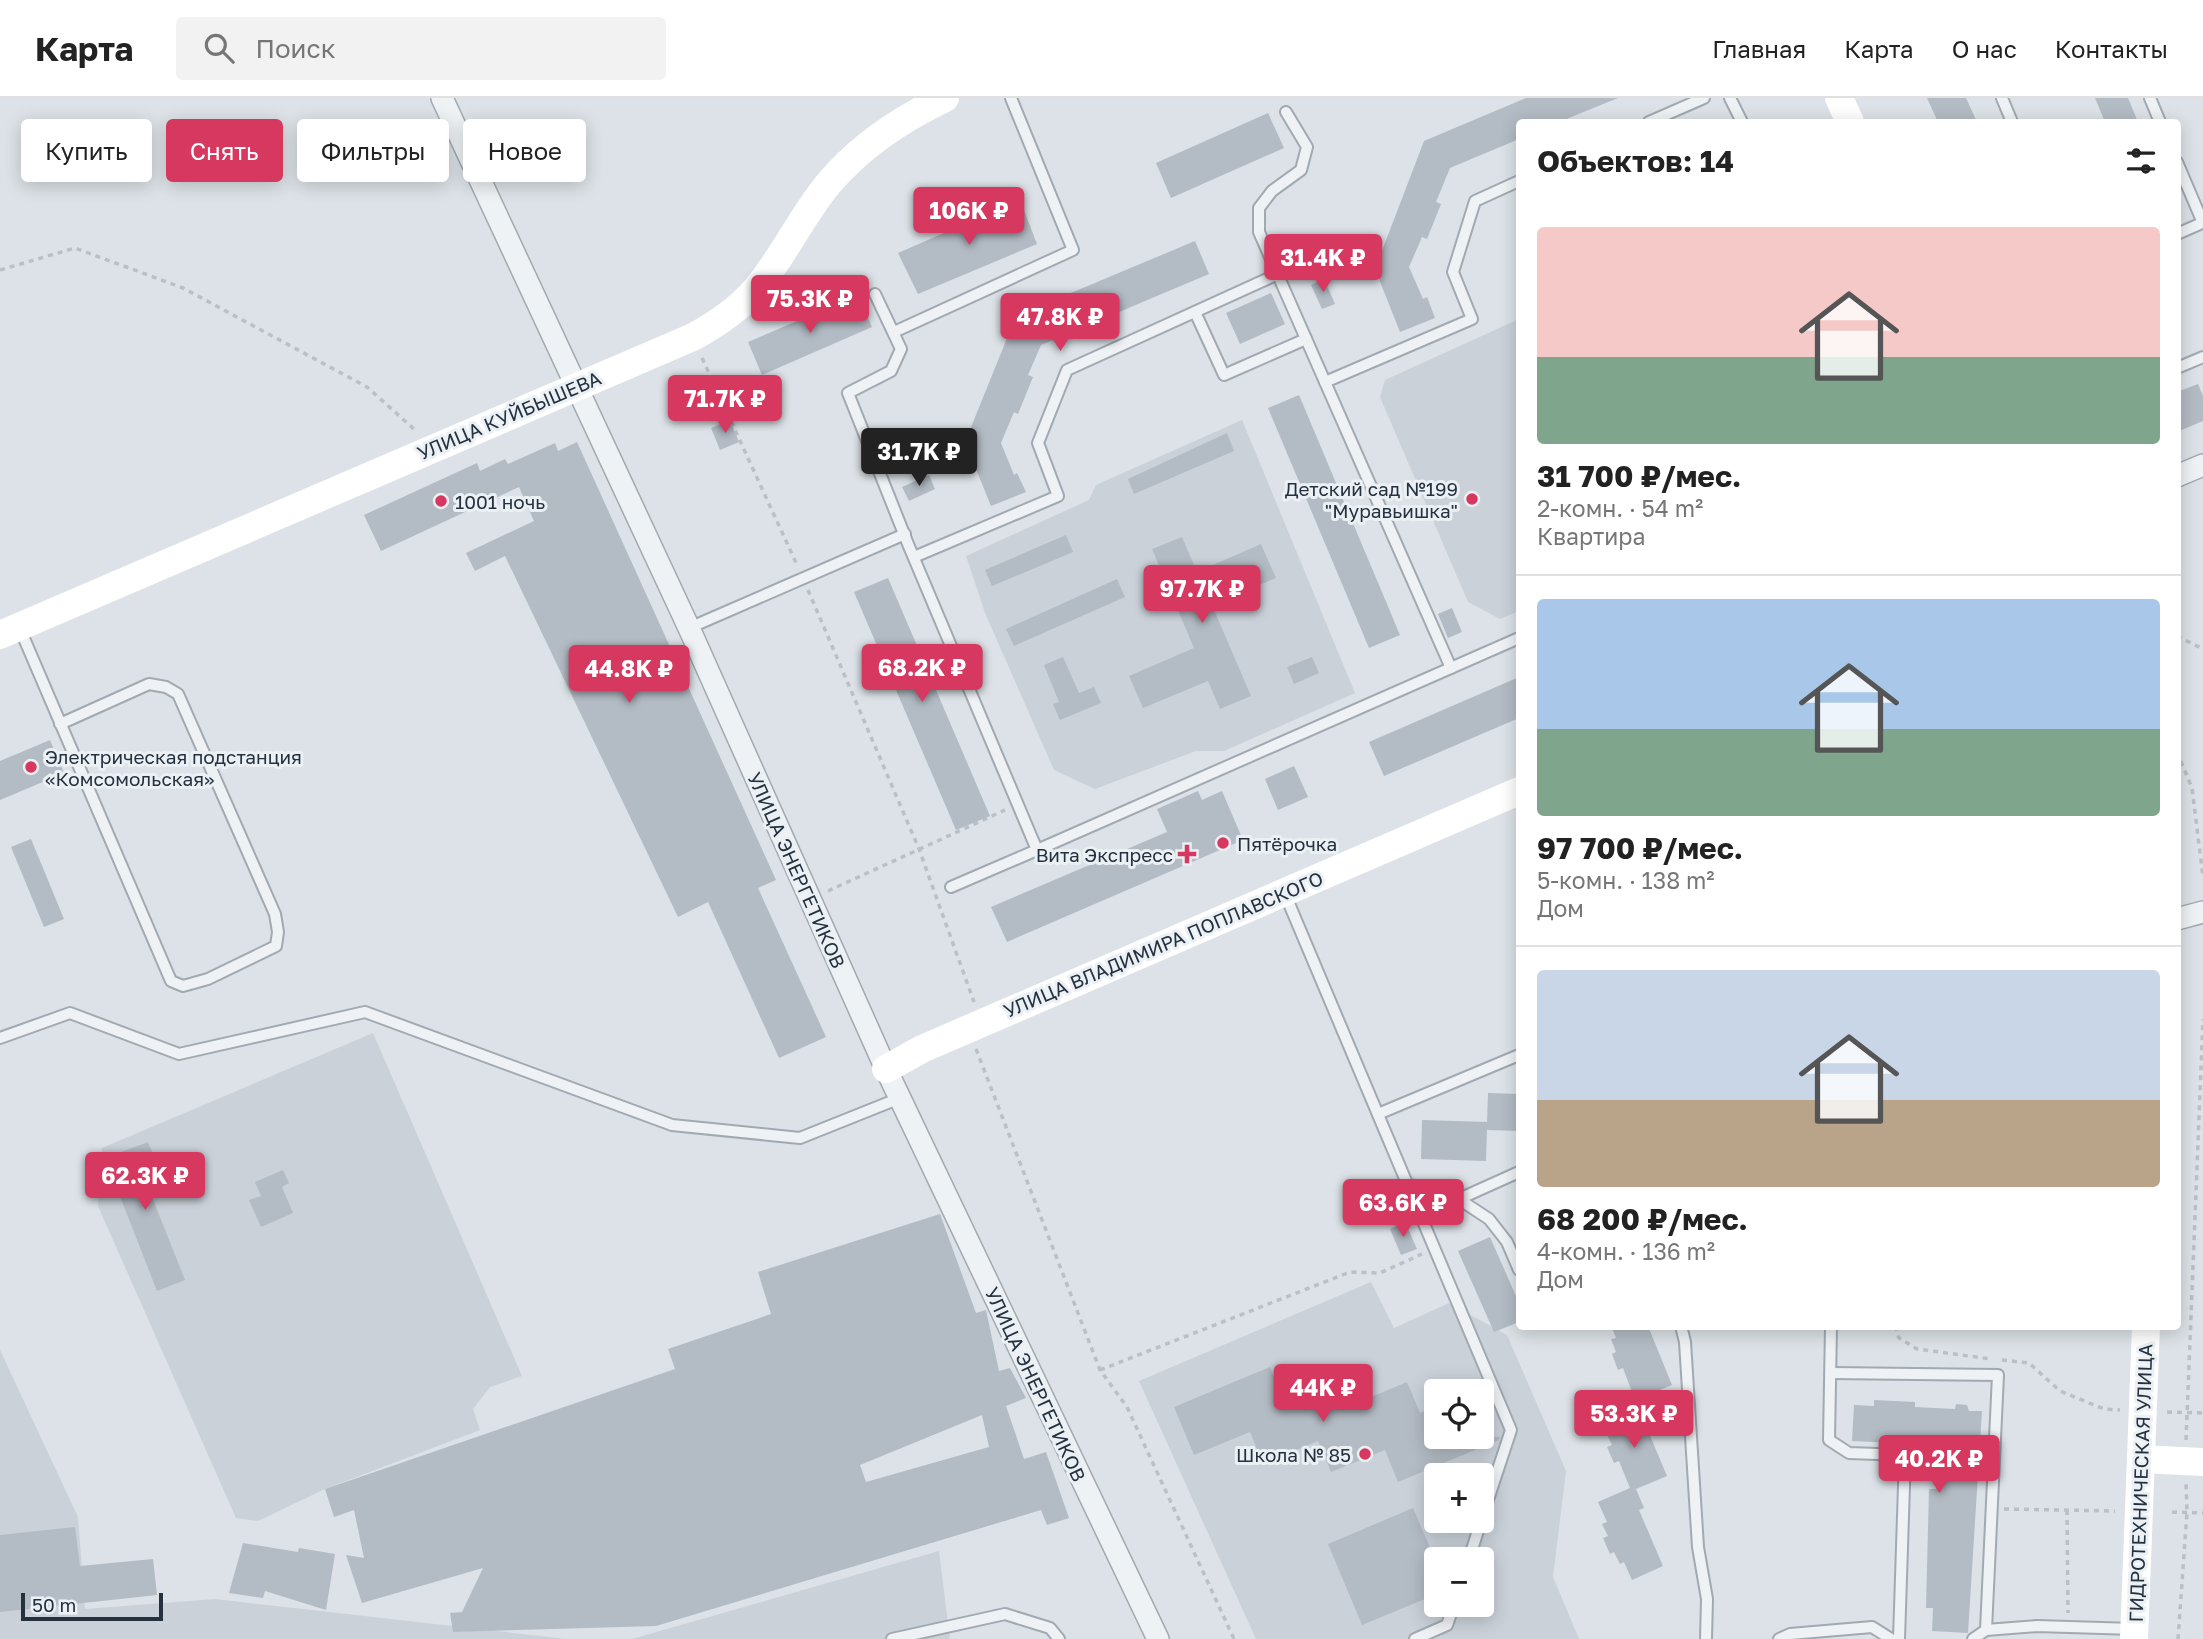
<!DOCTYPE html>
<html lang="ru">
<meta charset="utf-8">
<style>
:root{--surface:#fff;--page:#f2f2f2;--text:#222;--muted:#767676;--line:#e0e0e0;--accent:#d63860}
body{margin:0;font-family:"Golos Text",sans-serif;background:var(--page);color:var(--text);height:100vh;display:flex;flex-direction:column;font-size:26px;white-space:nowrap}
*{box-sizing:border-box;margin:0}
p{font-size:23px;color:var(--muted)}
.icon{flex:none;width:38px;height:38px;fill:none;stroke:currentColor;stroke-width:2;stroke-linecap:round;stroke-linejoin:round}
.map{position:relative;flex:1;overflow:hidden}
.panel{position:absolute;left:1516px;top:21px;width:665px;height:1211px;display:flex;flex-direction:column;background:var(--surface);border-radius:7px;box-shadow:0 4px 18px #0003}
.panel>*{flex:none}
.banner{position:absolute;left:21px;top:21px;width:665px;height:63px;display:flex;gap:14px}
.controls{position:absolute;left:1424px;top:1281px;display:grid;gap:14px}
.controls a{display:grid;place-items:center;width:70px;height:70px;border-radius:7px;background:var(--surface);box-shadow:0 4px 18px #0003;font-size:35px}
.scale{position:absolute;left:21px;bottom:18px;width:142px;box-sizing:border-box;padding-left:7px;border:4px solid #25313e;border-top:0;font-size:19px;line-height:24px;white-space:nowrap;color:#25313e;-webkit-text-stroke:5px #ebf0f5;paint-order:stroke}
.price{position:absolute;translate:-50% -60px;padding:0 16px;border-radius:7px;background:var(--accent);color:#fff;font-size:23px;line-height:46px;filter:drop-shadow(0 2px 4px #0008)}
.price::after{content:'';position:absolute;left:50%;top:42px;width:21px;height:16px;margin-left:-10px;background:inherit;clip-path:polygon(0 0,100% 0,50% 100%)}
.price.selected{background:#222;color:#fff}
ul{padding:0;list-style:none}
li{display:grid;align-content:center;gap:14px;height:371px;padding:0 21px}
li+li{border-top:2px solid var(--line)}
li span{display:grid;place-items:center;height:217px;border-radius:7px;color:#555}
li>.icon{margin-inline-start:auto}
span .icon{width:126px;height:126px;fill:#fffc;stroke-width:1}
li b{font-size:30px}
h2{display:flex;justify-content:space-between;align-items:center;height:84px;padding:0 21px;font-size:30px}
.tag{padding:0 24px;border-radius:7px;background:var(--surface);box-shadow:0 4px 18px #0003;font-size:24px;line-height:63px}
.tag.selected{background:var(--accent);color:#fff}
header{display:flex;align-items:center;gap:42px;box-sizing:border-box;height:98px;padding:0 35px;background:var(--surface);border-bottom:2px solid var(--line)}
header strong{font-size:33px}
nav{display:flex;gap:38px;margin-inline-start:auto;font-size:24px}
.search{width:490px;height:63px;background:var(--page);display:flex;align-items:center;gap:18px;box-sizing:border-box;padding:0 24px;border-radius:7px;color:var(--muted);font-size:26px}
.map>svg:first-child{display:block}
</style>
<header>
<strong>Карта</strong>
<div class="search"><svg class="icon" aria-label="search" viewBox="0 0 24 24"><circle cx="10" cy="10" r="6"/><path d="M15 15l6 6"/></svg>Поиск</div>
<nav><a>Главная</a><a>Карта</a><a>О нас</a><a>Контакты</a></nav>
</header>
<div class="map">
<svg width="2203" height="1541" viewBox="0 0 2203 1541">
<rect width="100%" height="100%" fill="#dce2e7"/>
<g fill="#cad1d9" fill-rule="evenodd">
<path d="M1519 221V513L1500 521 1468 504 1380 299 1385 282Z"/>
<path d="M1242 322 1355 595 1224 653H1196L1095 691 1054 672 985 515 966 458 1089 402 1096 387Z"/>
<path d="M373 935 522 1278 490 1289 473 1311 480 1332 325 1391 258 1423 236 1420 98 1108 102 1050Z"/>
<path d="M1371 1184 1394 1230 1449 1205 1507 1237 1566 1373 1553 1479 1579 1541H1256L1139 1283ZM1437 1293H1482V1339H1437ZM1437 1377H1482V1423H1437ZM1437 1461H1482V1507H1437Z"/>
<path d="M0 1252 78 1419 85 1511 215 1501 566 1541H0Z"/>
<path d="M939 1453 950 1541H632Z"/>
</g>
<g fill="#b3bbc4" fill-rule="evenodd">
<path d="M1526 0H1618L1559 24H1519V41L1450 70 1436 104 1441 106 1427 141 1422 139 1409 169 1423 201 1427 199 1435 220 1400 234 1375 171 1424 43Z"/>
<path d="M1927 0H1966L1977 24H1938Z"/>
<path d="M2095 0H2128L2138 24H2105Z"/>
<path d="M1268 15 1284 50 1171 100 1156 65Z"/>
<path d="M1020 102 1037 146 918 196 898 155Z"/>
<path d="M1195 143 1209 176 1041 247 1028 277 1033 279 1018 316 1014 314 1001 345 1014 377 1017 375 1026 394 991 408 965 344 1016 218Z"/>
<path d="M1324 181 1335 206 1322 211 1311 187Z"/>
<path d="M1271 195 1285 226 1240 246 1226 215Z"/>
<path d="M858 197 872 229 762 277 748 244Z"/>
<path d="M2198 286 2203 298V323L2177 334V294Z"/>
<path d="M1299 297 1400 537 1369 550 1268 310Z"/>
<path d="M730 322 739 344 720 352 711 330Z"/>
<path d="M1227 335 1234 353 1134 396 1128 381Z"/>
<path d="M577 344 776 782 758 790 826 939 779 960 708 804 678 819 505 458 475 473 466 455 534 423 519 389 381 453 364 417 477 365 480 373 505 361 508 366 555 345 558 353Z"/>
<path d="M929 377 935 391 909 403 902 389Z"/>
<path d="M1066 437 1073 454 992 488 985 472Z"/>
<path d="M1182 439 1197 474 1261 446 1276 480 1212 507 1251 598 1220 611 1208 583 1143 610 1129 578 1194 550 1152 451Z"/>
<path d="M888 480 990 718 956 732 854 494Z"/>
<path d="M1117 481 1125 499 1014 548 1006 531Z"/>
<path d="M1452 510 1462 534 1448 540 1438 516Z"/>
<path d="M1063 559 1079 595 1094 589 1101 605 1060 622 1053 606 1059 604 1044 567Z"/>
<path d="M1312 559 1319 575 1294 586 1287 569Z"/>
<path d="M1519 579V620L1384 678 1369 644Z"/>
<path d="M50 642 64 675 0 702V663Z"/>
<path d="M1294 668 1308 699 1278 712 1265 681Z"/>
<path d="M1198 693 1202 702 1222 693 1243 742 1007 844 991 809 1167 734 1157 711Z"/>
<path d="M31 741 64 821 44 829 11 749Z"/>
<path d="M1488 995 1519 996V1033L1487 1032 1486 1063 1421 1061 1422 1022 1487 1024Z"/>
<path d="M148 1044 163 1082 148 1089 185 1182 157 1193 105 1060Z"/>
<path d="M283 1072 289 1085 282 1089 293 1115 261 1129 249 1102 261 1098 255 1084Z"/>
<path d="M940 1116 976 1215 986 1212 999 1273 1010 1270 1026 1300 1006 1308 1024 1361 1046 1354 1069 1420 1047 1427 1041 1412 656 1528 453 1534 450 1515 462 1514 483 1470 362 1505 346 1457 364 1460 354 1412 334 1419 325 1391 675 1271 668 1251 771 1216 758 1174ZM982 1317 989 1349 866 1384 860 1367Z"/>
<path d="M1405 1124 1417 1151 1401 1157 1390 1131Z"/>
<path d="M1490 1139 1519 1205V1224L1494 1234 1458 1153Z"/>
<path d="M1611 1228H1648L1672 1287 1640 1300 1648 1319 1643 1321 1667 1378 1636 1391 1644 1410 1639 1412 1663 1468 1632 1482 1624 1464 1620 1466 1614 1454 1610 1456 1603 1440 1608 1438 1602 1426 1607 1424 1598 1404 1630 1390 1619 1363 1614 1365 1607 1349 1612 1347 1606 1335 1611 1333 1602 1313 1634 1299 1623 1270 1618 1272 1612 1256 1616 1254 1611 1241 1616 1240Z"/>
<path d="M1270 1269 1282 1299 1337 1277 1350 1308 1407 1284 1420 1315 1437 1308V1339H1500L1499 1342 1398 1384 1385 1352 1331 1374 1318 1343 1263 1366 1250 1334 1194 1357 1174 1309Z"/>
<path d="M1874 1302 1915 1304V1309L1955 1311 1956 1306 1967 1307 1969 1313H1982L1968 1535 1932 1533 1933 1510H1926L1929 1391H1936L1938 1347 1852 1343 1854 1307 1874 1308Z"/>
<path d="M1413 1410 1437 1466V1496L1362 1527 1328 1446Z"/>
<path d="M75 1429 80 1468 153 1461 157 1497 0 1514V1437Z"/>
<path d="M243 1445 298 1454 299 1450 335 1456 326 1512 265 1493 263 1500 229 1495Z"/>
</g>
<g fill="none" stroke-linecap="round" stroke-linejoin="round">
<defs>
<g id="lane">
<path d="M1730 0 1742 24"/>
<path d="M2002 0 2012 24"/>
<path d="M2150 0 2160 24"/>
<path d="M1286 14 1307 49 1301 72 1272 93 1259 110V134L1451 570"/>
<path d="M1649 24 1704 0"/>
<path d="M2177 64 2203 125"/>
<path d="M2177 136 2202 125"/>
<path d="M875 196 901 251 891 273 848 295 908 446 1037 752 951 789"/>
<path d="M1195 214 1224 277 1306 241"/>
<path d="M894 234 1073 152 1011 0"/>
<path d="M2177 270 2203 259"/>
<path d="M1325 284 1472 221 1453 174 1475 103 1519 83"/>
<path d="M914 459 1058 398 1038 345 1067 272 1278 176"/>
<path d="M689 530 905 436"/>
<path d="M20 531 171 883 183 888 208 881 276 848 278 834 275 816 178 596 166 589 149 586 60 626"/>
<path d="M1037 752 1519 540"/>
<path d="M1285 796 1511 1332 1482 1420"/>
<path d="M0 940 70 915 179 956 365 914 672 1027 800 1040 900 1000"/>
<path d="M1378 1016 1519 957"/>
<path d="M1408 1087 1445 1092 1489 1121 1507 1144 1519 1172"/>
<path d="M1459 1101 1519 1074"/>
<path d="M1681 1228 1685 1244 1698 1449 1707 1501 1706 1541"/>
<path d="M1831 1228 1829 1342 1849 1355 1905 1357 1899 1541"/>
<path d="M1831 1275 1998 1277 1986 1532"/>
<path d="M1469 1461 1481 1423"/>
<path d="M892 1541 1005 1516 1050 1530 1059 1541"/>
<path d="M1415 1541 1447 1527 1454 1507"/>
<path d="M1779 1541 1790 1536 1872 1529 1891 1541"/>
<path d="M1973 1541 1986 1532 2037 1528 2134 1531"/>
</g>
<g id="street">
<path d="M442 0 689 530 886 971 1158 1541"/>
<path d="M2177 378 2203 367"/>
<path d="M2177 821 2203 814"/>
</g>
</defs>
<use href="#lane" stroke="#a1a9b1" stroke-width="14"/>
<use href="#street" stroke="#a1a9b1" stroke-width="24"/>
<g stroke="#bac0c5" stroke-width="3.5" stroke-dasharray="5 5" stroke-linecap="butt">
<path d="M0 172 75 150 183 190 367 289 415 332"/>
<path d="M702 260 798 469"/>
<path d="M808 492 919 751 974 904"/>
<path d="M2177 538 2203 551"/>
<path d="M2177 654 2192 690 2203 779"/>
<path d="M828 793 1005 712"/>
<path d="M976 951 1100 1272 1127 1309 1234 1541"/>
<path d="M1895 1228 1899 1240 1917 1251 1991 1261"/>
<path d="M2002 1262 2029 1265 2060 1293 2104 1311 2120 1312"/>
<path d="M1100 1272 1350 1174 1380 1175 1422 1156"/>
<path d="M2167 1314 2203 1315"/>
<path d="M2186 1342 2203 921"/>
<path d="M2004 1411 2115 1413"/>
<path d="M2067 1412 2068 1515"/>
<path d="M2172 1414 2203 1415"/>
<path d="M2178 1541 2187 1414 2186 1385"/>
</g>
<use href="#lane" stroke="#eff2f5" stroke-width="10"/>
<use href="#street" stroke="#eff2f5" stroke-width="21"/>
<g stroke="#fff" stroke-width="28">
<path d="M1839 0 1850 24"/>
<path d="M0 537 693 239C717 226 738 212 756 191 784 158 802 117 829 85 861 47 901 21 945 0"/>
<path d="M886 971 922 951 1519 693"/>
<path d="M2141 1361 2203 1364"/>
<path d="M2134 1541 2146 1228"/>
</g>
</g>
<g fill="#d63860" stroke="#ebf0f5" stroke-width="2.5">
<circle cx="1472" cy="401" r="7"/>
<circle cx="441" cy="403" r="7"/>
<circle cx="31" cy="669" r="7"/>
<circle cx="1223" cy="745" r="7"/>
<path d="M1183.5 745.5h7v7h7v7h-7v7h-7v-7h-7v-7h7z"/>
<circle cx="1365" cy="1356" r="7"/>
</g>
<g text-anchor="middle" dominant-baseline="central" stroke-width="6" stroke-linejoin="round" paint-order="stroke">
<g font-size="19" fill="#25313e" stroke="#ebf0f5">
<text transform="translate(509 317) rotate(-23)">УЛИЦА КУЙБЫШЕВА</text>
<text transform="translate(797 772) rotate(66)">УЛИЦА ЭНЕРГЕТИКОВ</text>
<text transform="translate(1163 846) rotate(-23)">УЛИЦА ВЛАДИМИРА ПОПЛАВСКОГО</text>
<text transform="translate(1036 1286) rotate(65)">УЛИЦА ЭНЕРГЕТИКОВ</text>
<text transform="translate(2140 1385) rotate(-88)">ГИДРОТЕХНИЧЕСКАЯ УЛИЦА</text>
</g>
<g font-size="19" fill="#25313e" stroke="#ebf0f5" text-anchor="end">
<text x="1458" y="390">Детский сад №199<tspan x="1458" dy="22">"Муравьишка"</tspan></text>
<text x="455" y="403" text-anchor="start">1001 ночь</text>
<text x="45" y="658" text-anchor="start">Электрическая подстанция<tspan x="45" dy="22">«Комсомольская»</tspan></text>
<text x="1237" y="745" text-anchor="start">Пятёрочка</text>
<text x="1173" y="756">Вита Экспресс</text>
<text x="1351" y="1356">Школа № 85</text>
</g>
</g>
</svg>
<div class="controls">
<a><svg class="icon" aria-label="locate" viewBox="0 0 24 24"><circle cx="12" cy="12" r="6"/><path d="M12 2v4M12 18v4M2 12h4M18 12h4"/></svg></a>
<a>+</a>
<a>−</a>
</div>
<div class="scale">50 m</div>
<b class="price" style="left:969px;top:149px">106K ₽</b>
<b class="price" style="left:1323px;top:196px">31.4K ₽</b>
<b class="price" style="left:810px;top:237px">75.3K ₽</b>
<b class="price" style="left:1060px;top:255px">47.8K ₽</b>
<b class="price" style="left:725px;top:337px">71.7K ₽</b>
<b class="price selected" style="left:919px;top:390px">31.7K ₽</b>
<b class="price" style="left:1202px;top:527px">97.7K ₽</b>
<b class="price" style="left:922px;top:606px">68.2K ₽</b>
<b class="price" style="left:629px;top:607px">44.8K ₽</b>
<b class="price" style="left:145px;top:1114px">62.3K ₽</b>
<b class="price" style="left:1403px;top:1141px">63.6K ₽</b>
<b class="price" style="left:1323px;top:1326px">44K ₽</b>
<b class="price" style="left:1634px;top:1352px">53.3K ₽</b>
<b class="price" style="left:1939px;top:1397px">40.2K ₽</b>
<div class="banner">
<a class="tag">Купить</a>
<a class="tag selected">Снять</a>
<a class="tag">Фильтры</a>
<a class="tag">Новое</a>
</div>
<section class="panel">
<h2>Объектов: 14<svg class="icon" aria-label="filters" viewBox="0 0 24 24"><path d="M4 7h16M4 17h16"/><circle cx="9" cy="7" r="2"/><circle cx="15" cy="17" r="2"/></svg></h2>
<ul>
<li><span style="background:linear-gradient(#f6c9c9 60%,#7fa58c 0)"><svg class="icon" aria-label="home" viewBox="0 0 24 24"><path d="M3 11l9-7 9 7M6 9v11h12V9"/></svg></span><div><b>31 700 ₽/мес.</b><p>2-комн. · 54 m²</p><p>Квартира</p></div></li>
<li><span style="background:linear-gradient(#a9c7e8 60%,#7fa58c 0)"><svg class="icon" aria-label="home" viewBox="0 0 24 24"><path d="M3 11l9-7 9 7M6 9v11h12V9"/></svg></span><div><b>97 700 ₽/мес.</b><p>5-комн. · 138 m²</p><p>Дом</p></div></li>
<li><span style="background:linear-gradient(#c9d6e8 60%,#b9a48a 0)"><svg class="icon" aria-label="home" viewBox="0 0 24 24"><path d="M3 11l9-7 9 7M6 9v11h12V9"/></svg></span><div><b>68 200 ₽/мес.</b><p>4-комн. · 136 m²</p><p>Дом</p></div></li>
</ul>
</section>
</div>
